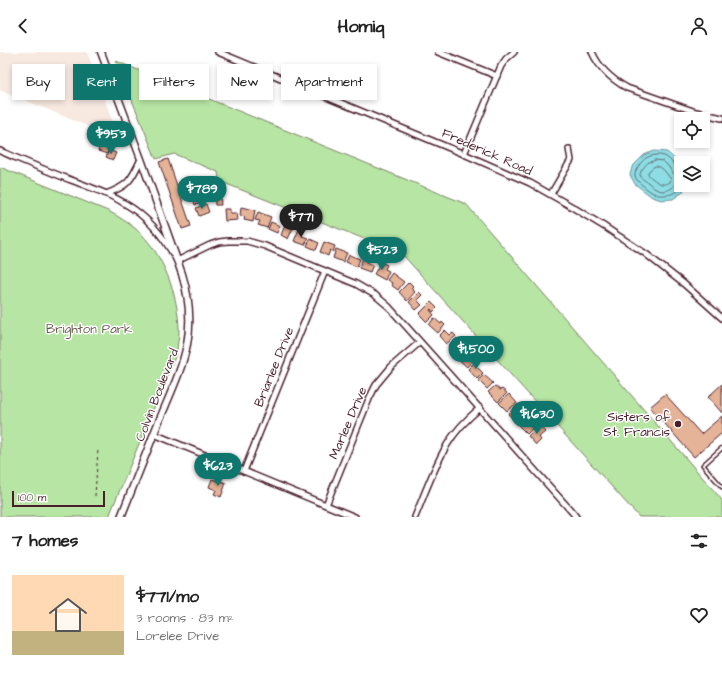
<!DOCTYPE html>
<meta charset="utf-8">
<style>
:root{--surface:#fff;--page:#f6f6f6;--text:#222;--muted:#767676;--accent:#0f766e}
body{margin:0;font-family:"Architects Daughter",sans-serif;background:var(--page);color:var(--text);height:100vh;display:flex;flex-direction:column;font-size:15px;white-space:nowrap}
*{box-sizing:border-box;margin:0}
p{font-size:13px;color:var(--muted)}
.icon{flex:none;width:22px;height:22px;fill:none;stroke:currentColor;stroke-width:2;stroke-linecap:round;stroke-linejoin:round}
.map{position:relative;height:465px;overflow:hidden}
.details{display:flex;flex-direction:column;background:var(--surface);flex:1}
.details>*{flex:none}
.banner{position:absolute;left:12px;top:12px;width:400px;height:36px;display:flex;gap:8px}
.fabs{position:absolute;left:674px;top:60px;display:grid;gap:8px}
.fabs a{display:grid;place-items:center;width:36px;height:36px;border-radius:0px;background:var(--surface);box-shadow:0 2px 6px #0003;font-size:20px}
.scale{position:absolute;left:12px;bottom:10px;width:93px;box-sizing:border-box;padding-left:4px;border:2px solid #4a1f2b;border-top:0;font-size:11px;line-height:14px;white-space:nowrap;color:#4a1f2b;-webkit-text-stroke:3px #fff;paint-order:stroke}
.price{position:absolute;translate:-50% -34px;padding:0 9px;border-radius:14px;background:var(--accent);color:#fff;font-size:13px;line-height:26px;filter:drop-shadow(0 1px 2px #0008)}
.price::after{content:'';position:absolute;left:50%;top:24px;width:12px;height:9px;margin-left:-6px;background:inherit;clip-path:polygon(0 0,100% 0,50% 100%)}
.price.active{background:#222;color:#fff}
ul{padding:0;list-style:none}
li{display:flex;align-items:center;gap:12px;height:100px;padding:0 12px}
li span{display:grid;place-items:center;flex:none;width:112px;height:80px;border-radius:0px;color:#555}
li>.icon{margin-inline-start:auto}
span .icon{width:48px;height:48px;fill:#fffc;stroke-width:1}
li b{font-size:17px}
h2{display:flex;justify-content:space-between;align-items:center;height:48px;padding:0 12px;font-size:17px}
.pill{padding:0 14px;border-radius:0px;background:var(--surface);box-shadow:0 2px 6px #0003;font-size:14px;line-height:36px}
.pill.active{background:var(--accent);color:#fff}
header{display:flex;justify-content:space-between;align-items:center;height:52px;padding:0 12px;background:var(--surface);font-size:18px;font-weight:700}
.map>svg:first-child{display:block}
</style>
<header><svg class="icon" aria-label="back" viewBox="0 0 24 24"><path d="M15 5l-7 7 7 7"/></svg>Homiq<svg class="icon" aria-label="person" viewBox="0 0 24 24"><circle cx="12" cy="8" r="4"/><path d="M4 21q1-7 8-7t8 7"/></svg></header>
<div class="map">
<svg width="722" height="465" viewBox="0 0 722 465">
<rect width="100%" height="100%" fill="#fff"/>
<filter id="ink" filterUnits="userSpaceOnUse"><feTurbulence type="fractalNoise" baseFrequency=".025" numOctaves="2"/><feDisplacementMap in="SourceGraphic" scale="8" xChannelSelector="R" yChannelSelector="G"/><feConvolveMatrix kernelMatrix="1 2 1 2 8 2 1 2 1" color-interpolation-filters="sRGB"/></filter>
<g filter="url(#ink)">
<path fill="#f7e8e0" d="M0 0H87L119 87 0 38Z"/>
<g fill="#b6e5a4" stroke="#808268">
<path d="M116 9 466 152 722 448V465H639L402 202 219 129 218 120 174 102 156 107Z"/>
<path d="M0 115 108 159C118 164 127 170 136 177 163 200 179 244 179 279 179 286 177 293 177 300L110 462V465H0Z"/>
</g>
<path fill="#8cdde4" stroke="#72919a" d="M654 99 667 100 676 108 681 117V133H685L683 140 673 147 661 148 652 145 635 132 630 123 632 115 644 103Z"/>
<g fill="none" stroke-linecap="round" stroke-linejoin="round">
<g stroke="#646b75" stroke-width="1">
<path d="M655 108 663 109 668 114 673 121 679 124C677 134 667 143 656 137 653 136 651 133 649 131 646 129 641 127 640 123 640 119 646 112 649 110 650 110 654 109 655 108Z"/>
<path d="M656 114C664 115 666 122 671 127L670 130C661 136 655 128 648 123V120L652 116Z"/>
<path d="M681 119 677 117C674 113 670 106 664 104 659 102 651 103 646 106 642 109 634 118 635 124 637 130 643 133 647 137 653 141 657 144 664 143 672 143 678 140 681 133"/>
</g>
</g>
<g fill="#e5b397" stroke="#4a1f2b">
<path d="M102 89 111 93 107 102 98 99Z"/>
<path d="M109 98 116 101 113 108 106 105Z"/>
<path d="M168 107 191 174 182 177 159 110Z"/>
<path d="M195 125 203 151 195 153 187 127Z"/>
<path d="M220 141 221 153H215L214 142Z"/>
<path d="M206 152 209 160 199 164 196 156Z"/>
<path d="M241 155 255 158 253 170 244 168 245 165 240 164Z"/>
<path d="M224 157H230V161H237L238 168 225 169Z"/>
<path d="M258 160 271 165 267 176 258 173 260 169 255 168Z"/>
<path d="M271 170 280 174 277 181 268 177Z"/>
<path d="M285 173 293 176 288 187 281 183Z"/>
<path d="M299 177 304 179 302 184 308 186 305 193 294 189Z"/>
<path d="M310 187 319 191 316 198 307 194Z"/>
<path d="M324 190 335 194 333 200 330 198 328 204 320 200Z"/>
<path d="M336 197 347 201 343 210 333 206Z"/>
<path d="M349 203 360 207 357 215 346 210Z"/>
<path d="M364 204 369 206 367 210 373 213 370 220 359 216Z"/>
<path d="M381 210 387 213 385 217 389 219 385 228 374 222Z"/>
<path d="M392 221 404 230 398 238 391 233 392 231 387 228Z"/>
<path d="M409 230 413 234 411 236 415 240 407 249 399 240Z"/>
<path d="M419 240 422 243 417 248 422 253 416 258 409 250Z"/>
<path d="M431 250 437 256 433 260 431 257 430 258 434 263 427 270 419 262Z"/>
<path d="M434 266 441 272 442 270 445 273 438 281 429 273Z"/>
<path d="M445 278 450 283 453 281 456 284 446 292 439 284Z"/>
<path d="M457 286 462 292 459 294 463 299 457 304 448 294Z"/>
<path d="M469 296 476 302 472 306 473 308 467 315 458 307Z"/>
<path d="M476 309 479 311 476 314 483 321 477 327 468 317Z"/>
<path d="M484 323 493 331 487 337 478 328Z"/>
<path d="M722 332V361L708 345Z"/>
<path d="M495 334 500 338 502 337 507 341 498 350 488 340Z"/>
<path d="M509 342 517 351 507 359 499 351Z"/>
<path d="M665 342 701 382 722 364V381L694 405 650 355Z"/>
<path d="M518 352 521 356 517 360 521 365 516 370 508 362Z"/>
<path d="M530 361 534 365 528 370 533 376 527 382 517 372Z"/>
<path d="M539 373 545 380 539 385 541 388 536 393 528 384Z"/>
<path d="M212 427 218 429V428L226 431 221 445 214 442 216 438 209 435Z"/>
</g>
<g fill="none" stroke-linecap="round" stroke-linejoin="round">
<defs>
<path id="service" d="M722 396 703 413 722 435"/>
<g id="minor">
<path d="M218 0 464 102 530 131 569 153 605 175 646 202 684 232 722 266"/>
<path d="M438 0 497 24"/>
<path d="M592 0C599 16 611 27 627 36L696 60 722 66"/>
<path d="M0 99C24 109 47 119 71 128 89 135 108 141 124 151 147 164 165 186 177 209L210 193 219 190 228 189H247L265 194 356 232 375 243 388 254 573 461 576 465"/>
<path d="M464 102 501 14 506 7 514 0"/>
<path d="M106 142C128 134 131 129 141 107"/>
<path d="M551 142 571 108 569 97"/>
<path d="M154 382 355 465"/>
<path d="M244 419 325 219"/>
<path d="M326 453 369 347 376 333 391 315 420 290"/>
<path d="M415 465C425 441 434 415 447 393 455 379 467 367 480 356"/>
</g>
<path id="tertiary" d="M101 0 141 107 182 222C201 284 180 318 157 374 145 405 133 435 121 465"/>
</defs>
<use href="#service" stroke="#4a1f2b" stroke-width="5.5"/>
<use href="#minor" stroke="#4a1f2b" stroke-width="8"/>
<use href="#tertiary" stroke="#4a1f2b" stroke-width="9"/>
<path stroke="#4a1f2b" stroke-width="1" stroke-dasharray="3 3" stroke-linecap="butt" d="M95 444 98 397"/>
<use href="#service" stroke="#fff" stroke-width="2.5"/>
<use href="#minor" stroke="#fff" stroke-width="5"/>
<use href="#tertiary" stroke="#fff" stroke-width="6"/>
</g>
</g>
<circle fill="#4a1f2b" stroke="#fff" stroke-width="1.5" cx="678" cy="372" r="4"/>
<g text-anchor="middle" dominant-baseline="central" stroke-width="3" stroke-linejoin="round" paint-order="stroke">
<g font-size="13" fill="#4a1f2b" stroke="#fff">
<text transform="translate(487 100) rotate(24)">Frederick Road</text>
<text transform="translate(274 315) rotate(-68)">Briarlee Drive</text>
<text transform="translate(157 343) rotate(-69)">Colvin Boulevard</text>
<text transform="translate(348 371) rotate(-67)">Marlee Drive</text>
</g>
<g font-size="13" fill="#6a5a4f" stroke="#fff">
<text x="89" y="277">Brighton Park</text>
</g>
<g font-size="13" fill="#4a1f2b" stroke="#fff" text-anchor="end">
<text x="670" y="365">Sisters of<tspan x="670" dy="15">St. Francis</tspan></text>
</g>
</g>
</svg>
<div class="fabs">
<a><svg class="icon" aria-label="locate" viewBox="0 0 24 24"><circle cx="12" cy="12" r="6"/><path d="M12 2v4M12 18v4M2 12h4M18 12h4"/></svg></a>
<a><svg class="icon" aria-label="layers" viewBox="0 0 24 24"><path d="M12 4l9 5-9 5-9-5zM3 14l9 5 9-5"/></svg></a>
</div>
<div class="scale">100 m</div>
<b class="price" style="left:111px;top:103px">$953</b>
<b class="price" style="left:202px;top:158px">$789</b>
<b class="price active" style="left:301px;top:186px">$771</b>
<b class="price" style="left:382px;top:219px">$523</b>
<b class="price" style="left:476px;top:318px">$1,500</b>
<b class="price" style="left:537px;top:383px">$1,630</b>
<b class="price" style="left:218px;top:435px">$623</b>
<div class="banner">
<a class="pill">Buy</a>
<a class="pill active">Rent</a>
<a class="pill">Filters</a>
<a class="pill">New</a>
<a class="pill">Apartment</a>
</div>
</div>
<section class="details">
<h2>7 homes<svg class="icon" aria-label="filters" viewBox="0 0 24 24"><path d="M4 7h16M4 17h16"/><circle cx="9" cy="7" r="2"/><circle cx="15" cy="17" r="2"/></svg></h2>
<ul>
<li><span style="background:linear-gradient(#ffd9b3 70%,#c2b280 0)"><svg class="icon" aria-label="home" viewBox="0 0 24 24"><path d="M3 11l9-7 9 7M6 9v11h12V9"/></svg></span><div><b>$771/mo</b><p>3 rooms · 83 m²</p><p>Lorelee Drive</p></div><svg class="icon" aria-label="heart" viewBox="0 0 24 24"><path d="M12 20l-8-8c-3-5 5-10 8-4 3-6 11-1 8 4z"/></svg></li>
</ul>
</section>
